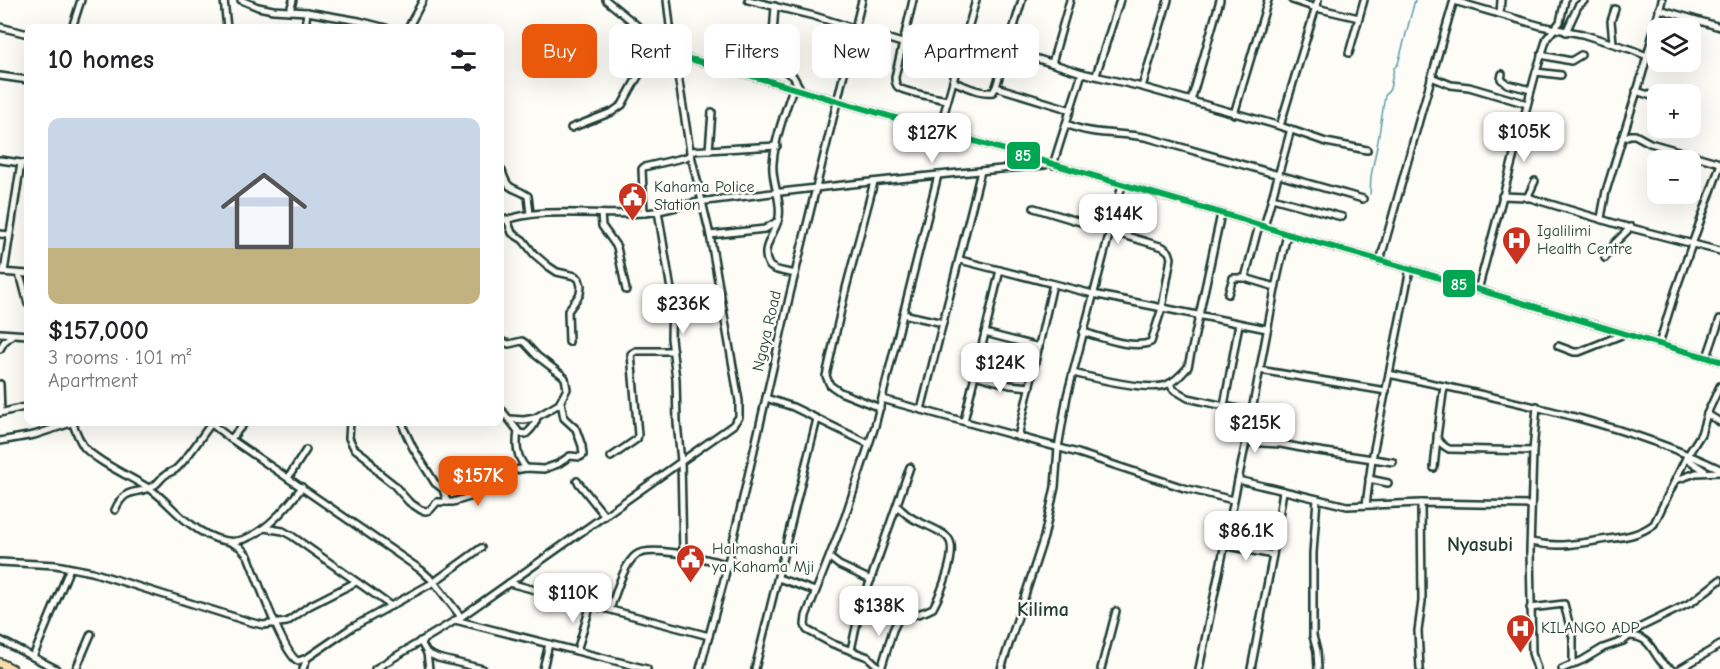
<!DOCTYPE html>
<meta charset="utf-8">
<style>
:root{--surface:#fff;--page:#f6f6f6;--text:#202124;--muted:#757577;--accent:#ea580c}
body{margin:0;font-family:"Comic Neue",sans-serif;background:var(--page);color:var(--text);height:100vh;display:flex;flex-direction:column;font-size:22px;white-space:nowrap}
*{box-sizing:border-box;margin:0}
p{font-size:20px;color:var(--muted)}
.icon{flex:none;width:33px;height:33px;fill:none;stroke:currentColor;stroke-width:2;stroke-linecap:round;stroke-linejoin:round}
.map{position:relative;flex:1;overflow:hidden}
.panel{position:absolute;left:24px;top:24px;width:480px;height:402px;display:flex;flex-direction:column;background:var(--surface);border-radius:12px;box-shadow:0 6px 24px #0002}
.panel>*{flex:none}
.guide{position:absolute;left:522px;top:24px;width:570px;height:54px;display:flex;gap:12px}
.fabs{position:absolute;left:1647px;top:18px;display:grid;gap:12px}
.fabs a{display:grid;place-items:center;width:54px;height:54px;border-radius:12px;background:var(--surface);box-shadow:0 6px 24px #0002;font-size:30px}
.price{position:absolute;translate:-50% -51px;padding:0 14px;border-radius:12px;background:#fff;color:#222;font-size:20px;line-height:39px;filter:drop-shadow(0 2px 3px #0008)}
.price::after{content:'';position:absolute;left:50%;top:36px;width:18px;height:14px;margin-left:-9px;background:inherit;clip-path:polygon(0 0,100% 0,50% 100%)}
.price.current{background:var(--accent);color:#fff}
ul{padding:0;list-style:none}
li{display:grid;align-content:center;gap:12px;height:318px;padding:0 24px}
li span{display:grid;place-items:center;height:186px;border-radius:12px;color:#555}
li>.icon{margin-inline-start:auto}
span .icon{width:108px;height:108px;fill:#fffc;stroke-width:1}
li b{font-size:26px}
h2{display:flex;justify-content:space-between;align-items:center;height:72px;padding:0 24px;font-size:26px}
.tag{padding:0 21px;border-radius:12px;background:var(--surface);box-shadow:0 6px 24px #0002;font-size:21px;line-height:54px}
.tag.current{background:var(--accent);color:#fff}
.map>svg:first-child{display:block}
</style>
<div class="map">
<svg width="1720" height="669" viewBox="0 0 1720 669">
<rect width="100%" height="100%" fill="#fdfcf7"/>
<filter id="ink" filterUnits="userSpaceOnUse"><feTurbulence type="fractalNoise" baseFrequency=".0167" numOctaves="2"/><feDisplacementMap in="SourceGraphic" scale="12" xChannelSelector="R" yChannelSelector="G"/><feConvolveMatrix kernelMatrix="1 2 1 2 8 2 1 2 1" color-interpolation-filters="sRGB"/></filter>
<g filter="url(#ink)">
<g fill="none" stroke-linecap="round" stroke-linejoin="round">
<path stroke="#649ca7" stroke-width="1.5" d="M1370 194 1371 176 1378 141 1385 96 1390 89 1394 68 1398 64 1415 0"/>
<defs>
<g id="minor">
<path d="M224 0 227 28"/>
<path d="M241 0 258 7 273 10 307 12 359 21 386 28"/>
<path d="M748 0 814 16 902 43"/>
<path d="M913 0 895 77C895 80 895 84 898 87 903 92 938 98 947 100"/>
<path d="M1292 0 1316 8 1359 18"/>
<path d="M1454 1 1541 26 1582 34 1630 49 1647 56"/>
<path d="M1659 9 1720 27"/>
<path d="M290 11 293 0"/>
<path d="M1500 14 1501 0"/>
<path d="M0 27 28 34"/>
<path d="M72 28 81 0"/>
<path d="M305 28 307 12"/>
<path d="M408 28 423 0"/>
<path d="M1566 32 1578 6 1584 1"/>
<path d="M1613 43 1611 21 1615 9"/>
<path d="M1007 49 1082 73 1142 87 1280 126 1326 142 1367 150"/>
<path d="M667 50 671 34 667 0"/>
<path d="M1349 53 1364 0"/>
<path d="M1541 55 1571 61 1581 55"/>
<path d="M675 57 694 60 749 75 1241 219 1287 234 1410 269 1659 344 1720 361"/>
<path d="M771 63 793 76 801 90"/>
<path d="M1052 63 1070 0"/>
<path d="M1536 72 1561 75"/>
<path d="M1502 74 1501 79 1507 84 1531 90"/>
<path d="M749 75C756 66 761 65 771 63L775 6"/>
<path d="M1096 75 1120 0"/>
<path d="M0 76 28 80"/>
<path d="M1431 77 1451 85 1469 87 1527 104"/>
<path d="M954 82C966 86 980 94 993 92L996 87 1022 0"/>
<path d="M996 87 1071 110"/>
<path d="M1142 87 1168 0"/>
<path d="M793 88C785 112 775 138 773 163 771 182 782 199 779 217 776 233 759 248 769 265 773 271 788 272 795 274"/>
<path d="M1636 91 1658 98"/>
<path d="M1191 101 1220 0"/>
<path d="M1234 114 1268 0"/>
<path d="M1067 124C1091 136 1123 132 1149 138L1363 199"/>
<path d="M1280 126 1318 0"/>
<path d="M571 128 612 112 622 105 637 78 660 44"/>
<path d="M939 131 976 0"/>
<path d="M1622 138 1630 135H1635L1650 143 1720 163"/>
<path d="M709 150 712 112"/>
<path d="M690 151 777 146"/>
<path d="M0 160 28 164"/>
<path d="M1053 165 1082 73"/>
<path d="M502 171C509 193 512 185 528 196L530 214"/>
<path d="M874 182 846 288 826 376 830 385 840 392 880 408"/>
<path d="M1502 196 1527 197 1620 225 1720 251"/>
<path d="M1272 198 1342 217"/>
<path d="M1527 198 1535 181"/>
<path d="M1034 208 1163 247 1169 252 1171 258 1162 308 1151 342C1133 350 1101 337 1083 332"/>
<path d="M658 211 672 296 671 338 676 379 677 423 681 461 683 554"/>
<path d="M644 213 642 169 644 167 691 156"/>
<path d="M601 214 602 226 617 247 626 290"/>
<path d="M1601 218 1606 191 1642 75 1662 0"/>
<path d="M507 219 512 233 523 240 534 254 548 266 557 272 575 276 579 279 581 286 580 294 568 311 569 342"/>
<path d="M500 222C546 205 596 217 644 213 665 212 685 203 706 201 819 187 932 175 1045 165"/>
<path d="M1264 227 1291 129"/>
<path d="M0 234 9 235"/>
<path d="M710 235 765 229 778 221"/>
<path d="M1605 258 1615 243 1631 227"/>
<path d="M960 260 1093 294 1267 329"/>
<path d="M1380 261 1420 117 1454 0"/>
<path d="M0 272 28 274"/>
<path d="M4 272 21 163"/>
<path d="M18 274 22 281 28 304"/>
<path d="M1245 278 1259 225"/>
<path d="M1478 290 1536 72 1547 38 1560 22 1565 0"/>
<path d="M1228 294 1233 278H1245L1275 287"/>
<path d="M903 314 943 323"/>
<path d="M0 333 28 335"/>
<path d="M985 333 1039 347"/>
<path d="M500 341 509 344 522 341 525 343 537 356 562 375 565 378 567 389 559 404 535 418 524 420 509 419"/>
<path d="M1659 344 1675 292 1720 166"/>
<path d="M1558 346 1574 352H1579L1624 334"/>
<path d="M0 349 4 342 12 335"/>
<path d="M1707 357 1720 319"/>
<path d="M1259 370 1386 391"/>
<path d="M1073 373C1093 378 1148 391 1166 385 1175 382 1182 374 1188 367L1221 214"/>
<path d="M1389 374C1501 399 1616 420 1720 469"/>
<path d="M975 375 1010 385 1030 387"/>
<path d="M0 384 1 412"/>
<path d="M1170 384 1173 389 1188 398 1251 412"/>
<path d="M1444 386 1437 437C1439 443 1443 446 1449 449L1533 451"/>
<path d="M766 398 793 407 869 444"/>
<path d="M882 399 1078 453 1184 488 1233 500"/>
<path d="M1224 406 1239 324"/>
<path d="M1537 406 1533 451 1530 551 1532 653 1537 669"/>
<path d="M500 408 518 431C516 445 516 456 526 468"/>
<path d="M921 410 981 171"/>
<path d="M0 413 28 406"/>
<path d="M1707 414 1720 422"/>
<path d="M964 421 1000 270"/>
<path d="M72 422C76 431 79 440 84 447 97 462 133 478 150 489 164 498 175 513 189 523 199 531 213 539 226 541 255 546 287 508 302 487"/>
<path d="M209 422 231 439 421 570 434 582 461 617"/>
<path d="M350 422 349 438 354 448 366 457 379 473 393 484 409 502 421 510 426 511 430 510 437 502H453L476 495 486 482 499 473 526 468 544 469 558 464 570 456 580 457 583 455 582 446 576 429 564 418 561 402"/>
<path d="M403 422 404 429 413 448 435 483 443 489 447 502"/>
<path d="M518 433 526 434C532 429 536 424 537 417"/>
<path d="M1018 437 1053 284"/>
<path d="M231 439 245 422"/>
<path d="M0 441 34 435 74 422"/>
<path d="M1246 442 1281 444 1312 450 1393 462"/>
<path d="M611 457 637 439 638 435 631 354 636 351H673"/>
<path d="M1686 458 1705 471"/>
<path d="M1434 468 1437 439"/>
<path d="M288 478 306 450"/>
<path d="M1369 479 1388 483"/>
<path d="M1238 480 1347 506 1421 503 1531 505"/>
<path d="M1676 480 1696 473 1720 472"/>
<path d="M577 481 605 516"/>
<path d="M1317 499 1313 553V636L1317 651 1318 669"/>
<path d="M1366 505 1372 459 1410 269"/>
<path d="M115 510C126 485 137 496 153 486 158 484 160 479 164 476 167 473 172 472 176 469 189 457 200 438 211 424"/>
<path d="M264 528 283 531 292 536 391 606"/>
<path d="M228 541 240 547 248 556C256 575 284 656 298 661L307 658 351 628 434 582 481 548"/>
<path d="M1531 542C1557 548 1575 544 1601 540 1620 537 1637 537 1654 524L1686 458 1701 434 1707 414 1720 386"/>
<path d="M1224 545 1273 555"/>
<path d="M830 558 839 565 871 580"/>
<path d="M0 562 56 565 92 572 250 622 263 625 287 622 309 606 356 582"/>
<path d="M778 578 815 591"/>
<path d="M509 583 709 636"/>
<path d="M863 602C878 619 913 619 933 608 940 595 959 550 948 538 942 530 921 524 912 518 906 515 902 510 897 506"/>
<path d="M1530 608 1564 604 1573 638V665"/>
<path d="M610 609C616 594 623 565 636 555 652 544 708 560 727 564"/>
<path d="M455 620 647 669"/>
<path d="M1630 636C1656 637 1651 660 1671 669"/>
<path d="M0 640 56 669"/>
<path d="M420 641 427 653 429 669"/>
<path d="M851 650 859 613 910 467"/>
<path d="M577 651 591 604"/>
<path d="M427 653 438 658 483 669"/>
<path d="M33 657 70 568"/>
<path d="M76 669 91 634"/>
<path d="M303 669 307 658"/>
<path d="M375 669 461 617 733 425 739 417V401L710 235 690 151 676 63 675 57 667 50 606 0"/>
<path d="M543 669 549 644"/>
<path d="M700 669 724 580 790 294 862 0"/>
<path d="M755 669 817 419"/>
<path d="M881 669 868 657 833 644 807 630 805 625 806 616 845 517 875 426 938 175"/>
<path d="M881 669 893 630 900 616"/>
<path d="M1001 669 1044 537 1055 487 1058 448 1067 396 1122 185"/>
<path d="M1101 669 1116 611"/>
<path d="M1199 669 1246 442 1277 279 1287 234"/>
<path d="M1251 669 1273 555 1283 491"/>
<path d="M1420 669 1418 631 1422 601 1421 503"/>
<path d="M1562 669 1583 660 1603 648 1623 641 1639 628 1692 602 1720 580"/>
<path d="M1680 669 1720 645"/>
</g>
<path id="highway" d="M0 663 12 669"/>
</defs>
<use href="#minor" stroke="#1f3d34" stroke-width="10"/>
<use href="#highway" stroke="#1f3d34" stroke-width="12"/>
<use href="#minor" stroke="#fdfcf7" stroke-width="5"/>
<use href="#highway" stroke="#fcdcac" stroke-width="8"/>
<defs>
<path id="bus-1" d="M675 57 694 60 749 75 1241 219 1287 234 1410 269 1659 344 1720 361"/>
</defs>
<use href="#bus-1" stroke="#fdfcf7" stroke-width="10"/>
<use href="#bus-1" stroke="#00a651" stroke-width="6"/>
</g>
</g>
<defs>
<symbol id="civic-pin" viewBox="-11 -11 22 30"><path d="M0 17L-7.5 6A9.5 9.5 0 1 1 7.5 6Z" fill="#c8321e" stroke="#fdfcf7"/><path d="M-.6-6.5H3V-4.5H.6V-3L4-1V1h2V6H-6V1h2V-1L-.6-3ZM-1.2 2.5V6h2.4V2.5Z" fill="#fff"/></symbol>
<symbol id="hospital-pin" viewBox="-11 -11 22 30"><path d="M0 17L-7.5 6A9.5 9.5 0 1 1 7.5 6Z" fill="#c8321e" stroke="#fdfcf7"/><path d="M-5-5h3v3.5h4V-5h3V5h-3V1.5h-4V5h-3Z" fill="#fff"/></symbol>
</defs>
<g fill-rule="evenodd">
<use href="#civic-pin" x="616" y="180" width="33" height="45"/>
<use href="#hospital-pin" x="1500" y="224" width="33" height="45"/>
<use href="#civic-pin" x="674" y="542" width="33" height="45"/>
<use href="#hospital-pin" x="1504" y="612" width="33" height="45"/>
</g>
<g text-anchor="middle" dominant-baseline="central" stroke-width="5" stroke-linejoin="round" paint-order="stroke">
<g font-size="16" fill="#1f3d34" stroke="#fdfcf7" text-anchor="start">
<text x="654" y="187">Kahama Police<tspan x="654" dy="18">Station</tspan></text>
<text x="1537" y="231">Igalilimi<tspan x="1537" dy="18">Health Centre</tspan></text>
<text x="712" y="549">Halmashauri<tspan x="712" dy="18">ya Kahama Mji</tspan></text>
<text x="1541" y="628">KILANGO ADP</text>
</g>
<g font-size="16" fill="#1f3d34" stroke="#fdfcf7">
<text transform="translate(767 331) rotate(-77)">Ngaya Road</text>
</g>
<g font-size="20" font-weight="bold" fill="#1f3d34" stroke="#fdfcf7">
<text x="1480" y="544">Nyasubi</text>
<text x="1043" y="609">Kilima</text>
</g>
</g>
<g stroke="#fdfcf7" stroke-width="2">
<rect x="1006" y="141" width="35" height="29" rx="6" fill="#00a651"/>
<rect x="1442" y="269" width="34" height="29" rx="6" fill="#00a651"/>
</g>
<g font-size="16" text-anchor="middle" font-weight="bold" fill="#fff">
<text x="1023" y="161">85</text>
<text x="1459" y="290">85</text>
</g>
</svg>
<div class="fabs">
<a><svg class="icon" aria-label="layers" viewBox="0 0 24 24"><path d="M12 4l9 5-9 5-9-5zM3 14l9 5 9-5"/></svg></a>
<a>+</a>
<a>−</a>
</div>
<b class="price" style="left:1524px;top:163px">$105K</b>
<b class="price" style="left:932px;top:164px">$127K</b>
<b class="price" style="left:1118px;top:245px">$144K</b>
<b class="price" style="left:683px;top:335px">$236K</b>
<b class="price" style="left:1000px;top:394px">$124K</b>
<b class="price" style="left:1255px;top:454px">$215K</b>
<b class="price current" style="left:478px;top:507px">$157K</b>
<b class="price" style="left:1246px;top:562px">$86.1K</b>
<b class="price" style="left:573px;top:624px">$110K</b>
<b class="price" style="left:879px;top:637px">$138K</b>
<div class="guide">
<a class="tag current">Buy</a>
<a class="tag">Rent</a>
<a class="tag">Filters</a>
<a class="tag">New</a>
<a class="tag">Apartment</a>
</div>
<section class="panel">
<h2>10 homes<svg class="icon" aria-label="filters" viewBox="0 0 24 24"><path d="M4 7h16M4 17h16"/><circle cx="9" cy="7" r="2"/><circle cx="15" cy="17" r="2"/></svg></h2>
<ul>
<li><span style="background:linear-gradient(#c9d6e8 70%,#c2b280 0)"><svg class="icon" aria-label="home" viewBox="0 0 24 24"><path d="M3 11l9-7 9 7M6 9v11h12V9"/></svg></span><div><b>$157,000</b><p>3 rooms · 101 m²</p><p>Apartment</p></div></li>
</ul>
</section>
</div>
